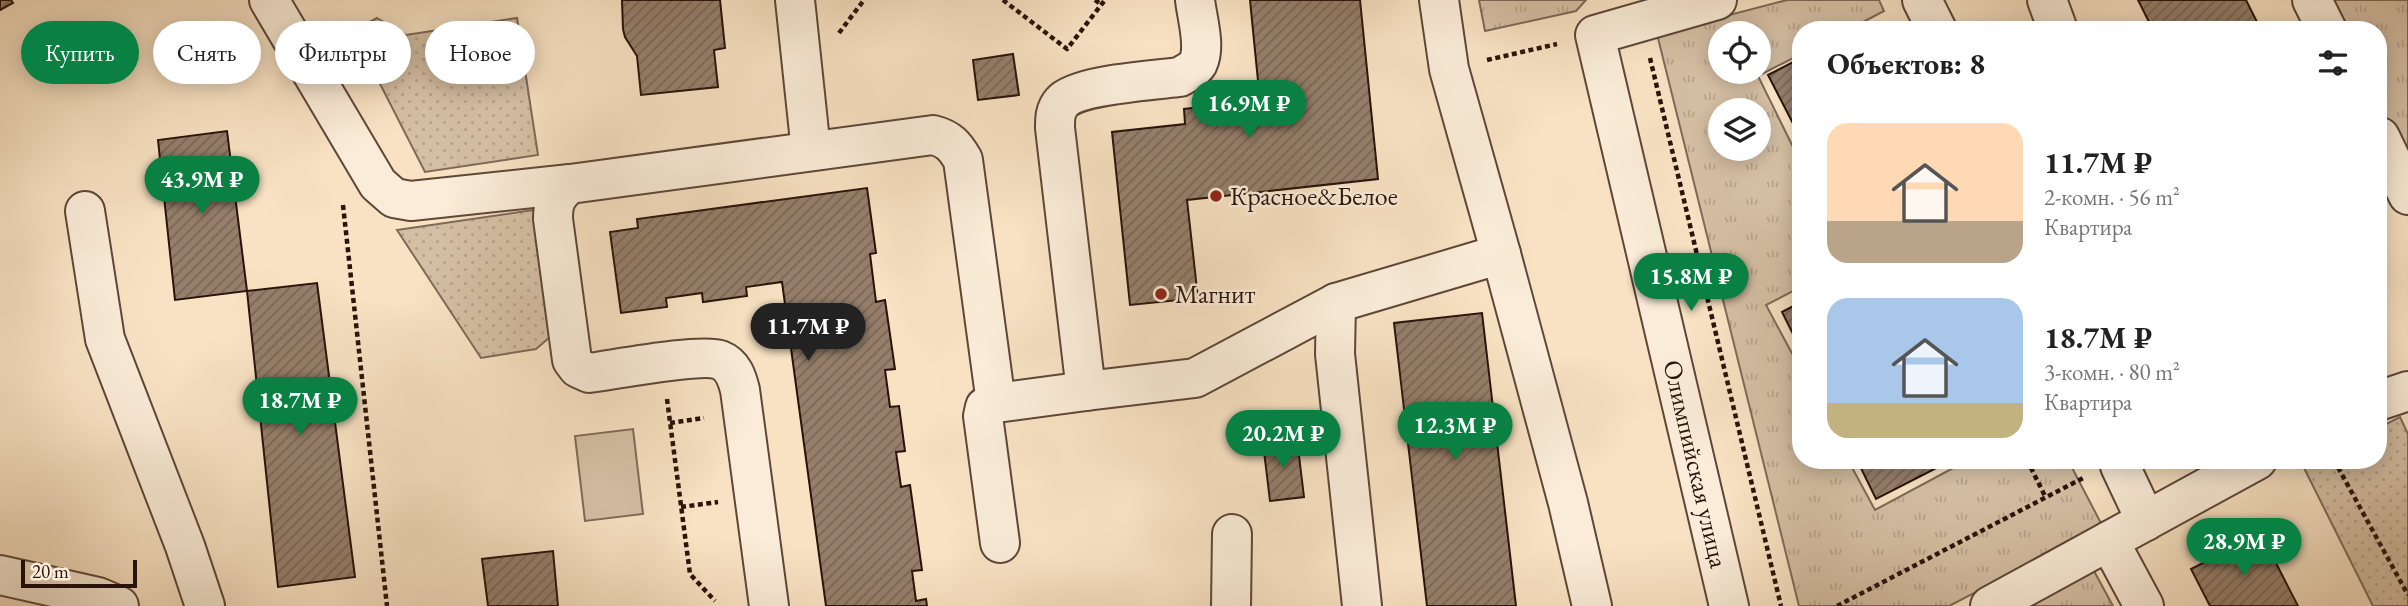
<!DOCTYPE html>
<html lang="ru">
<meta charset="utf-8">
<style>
:root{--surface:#fff;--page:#f6f6f6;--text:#222;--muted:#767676;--accent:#0b8043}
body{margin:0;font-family:"EB Garamond",serif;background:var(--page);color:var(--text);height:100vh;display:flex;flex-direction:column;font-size:26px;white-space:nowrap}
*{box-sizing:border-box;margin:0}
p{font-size:23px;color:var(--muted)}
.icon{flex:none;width:38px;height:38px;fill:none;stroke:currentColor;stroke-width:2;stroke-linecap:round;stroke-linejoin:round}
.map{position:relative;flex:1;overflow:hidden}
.panel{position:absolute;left:1792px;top:21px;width:595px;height:448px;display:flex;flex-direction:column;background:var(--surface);border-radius:28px;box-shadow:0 4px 18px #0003}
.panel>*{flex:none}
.guide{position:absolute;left:21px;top:21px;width:665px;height:63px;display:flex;gap:14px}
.controls{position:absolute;left:1708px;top:21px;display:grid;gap:14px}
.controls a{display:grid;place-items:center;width:63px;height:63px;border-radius:50%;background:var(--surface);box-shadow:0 4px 18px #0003;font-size:35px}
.scale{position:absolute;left:21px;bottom:18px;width:116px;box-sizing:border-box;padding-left:7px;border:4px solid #29130b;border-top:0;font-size:19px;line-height:24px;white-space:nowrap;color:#29130b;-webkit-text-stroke:5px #faecd8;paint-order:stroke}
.price{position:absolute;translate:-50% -60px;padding:0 16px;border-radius:24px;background:var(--accent);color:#fff;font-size:23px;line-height:46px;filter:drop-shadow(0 2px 4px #0008)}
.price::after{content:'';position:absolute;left:50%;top:42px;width:21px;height:16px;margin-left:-10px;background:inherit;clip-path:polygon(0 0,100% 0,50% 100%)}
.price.selected{background:#222;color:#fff}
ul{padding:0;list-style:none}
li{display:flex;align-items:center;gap:21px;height:175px;padding:0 35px}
li span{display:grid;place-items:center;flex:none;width:196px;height:140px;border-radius:21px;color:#555}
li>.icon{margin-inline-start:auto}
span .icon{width:84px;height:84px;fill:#fffc;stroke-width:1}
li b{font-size:30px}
h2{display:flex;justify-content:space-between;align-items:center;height:84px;padding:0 35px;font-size:30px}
.chip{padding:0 24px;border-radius:32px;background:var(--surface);box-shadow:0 4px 18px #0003;font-size:24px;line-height:63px}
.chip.selected{background:var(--accent);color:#fff}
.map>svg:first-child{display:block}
</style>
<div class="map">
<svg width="2408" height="606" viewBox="0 0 2408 606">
<defs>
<pattern id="grass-tufts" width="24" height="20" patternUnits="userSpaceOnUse" patternTransform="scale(1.75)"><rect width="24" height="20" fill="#d5bfa4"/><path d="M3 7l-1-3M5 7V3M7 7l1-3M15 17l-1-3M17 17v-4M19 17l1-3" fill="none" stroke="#b7a38c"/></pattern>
<pattern id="park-dots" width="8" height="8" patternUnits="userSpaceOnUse" patternTransform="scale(1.75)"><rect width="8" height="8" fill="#d5bfa4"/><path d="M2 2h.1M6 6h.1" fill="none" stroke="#b7a38c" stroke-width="1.8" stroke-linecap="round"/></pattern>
<pattern id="building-hatch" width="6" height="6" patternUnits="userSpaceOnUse" patternTransform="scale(1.75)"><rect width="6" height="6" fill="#957f6b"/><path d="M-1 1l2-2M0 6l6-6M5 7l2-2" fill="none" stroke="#7a6756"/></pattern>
</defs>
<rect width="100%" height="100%" fill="#f8e2c3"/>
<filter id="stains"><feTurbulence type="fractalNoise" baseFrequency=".00286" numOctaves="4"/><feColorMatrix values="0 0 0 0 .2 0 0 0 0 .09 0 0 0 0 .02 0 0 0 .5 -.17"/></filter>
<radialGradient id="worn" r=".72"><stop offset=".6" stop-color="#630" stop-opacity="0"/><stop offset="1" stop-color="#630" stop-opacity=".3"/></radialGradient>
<g fill="url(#grass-tufts)" stroke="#7f6958" stroke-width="2" fill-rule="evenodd">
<path d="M1479 0H1586L1576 11 1485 31Z"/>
<path d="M1787 0H1879L1884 11 1848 30H1801V54L1758 76 1801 163V287L1766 305 1801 370V460H1848L1875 510 1968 460H2068L2103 527 1949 606H1799L1657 34ZM1720 33H1759V72H1720ZM1720 110H1759V149H1720Z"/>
<path d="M2327 0H2408V164L2378 104V30H2342Z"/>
<path d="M2094 571 2113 606H2029Z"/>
</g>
<g fill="url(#park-dots)" stroke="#7f6958" stroke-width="2">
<path d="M377 18 406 35 517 18 538 155 425 172 353 31Z"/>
<path d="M534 210 551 336 536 349 481 358 397 230Z"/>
<path d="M2400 417 2408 434V606H2373L2303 466 2314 460H2378V428Z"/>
</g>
<path fill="#d5bfa4" stroke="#7f6958" stroke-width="2" d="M633 429 643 514 585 521 575 436Z"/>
<g fill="url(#building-hatch)" stroke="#29130b" stroke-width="2">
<path d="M0 0H11L13 3 0 10Z"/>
<path d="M622 0H720L725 48 714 50 718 87 641 95 637 56 625 37 623 29Z"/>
<path d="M1250 0H1360L1378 179 1187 200 1198 298 1130 305 1112 132 1185 124 1184 109 1260 101Z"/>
<path d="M2138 0H2246L2261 30H2153Z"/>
<path d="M1013 54 1019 95 978 100 973 60Z"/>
<path d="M1801 58V139L1768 75Z"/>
<path d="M227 131 247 291 175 300 158 140Z"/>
<path d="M867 188 876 253 870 254 876 302 885 300 895 369 885 370 890 407 899 406 905 451 896 452 901 487 910 485 922 570 912 571 916 601 926 599 927 606H826L782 282 746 287 747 296 703 302 702 293 666 298 667 307 621 313 610 232 638 228 637 219Z"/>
<path d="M317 283 355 577 278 587 247 291Z"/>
<path d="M1801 302V350L1782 312Z"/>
<path d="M1482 313 1516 606H1427L1394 323Z"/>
<path d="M1297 439 1304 497 1270 501 1263 443Z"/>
<path d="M1857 460H1952L1876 499Z"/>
<path d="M2261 534 2298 606H2210L2191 569Z"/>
<path d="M553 551 558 606H488L482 559Z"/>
</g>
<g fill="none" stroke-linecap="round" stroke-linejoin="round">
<defs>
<g id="minor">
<path d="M269 0 378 184 394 198 411 201 570 184"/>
<path d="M795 0 811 151"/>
<path d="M1195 0C1197 18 1206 46 1198 63 1194 70 1186 73 1180 77 1155 80 1076 85 1062 102 1055 110 1055 118 1055 128L1086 391 1195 378 1336 303"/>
<path d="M1439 0 1449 69 1501 254"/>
<path d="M1717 0 1595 35 1729 606"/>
<path d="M1922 0 1937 30"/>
<path d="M2047 0 2058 30"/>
<path d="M2312 0 2327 30"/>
<path d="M2380 137 2408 195"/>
<path d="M85 211 105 339 185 546 205 606"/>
<path d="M2378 401 2408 391"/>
<path d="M996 403 985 407 983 416 1000 543"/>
<path d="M2120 460V466L2146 521"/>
<path d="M2109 541 2144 606"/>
<path d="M0 575 98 597 119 606"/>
<path d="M769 606 740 390C737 378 733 365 720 360 701 353 613 370 589 373L578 368 572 360 553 219C553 202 556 195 570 184L933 135C949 139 955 146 963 160L996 403 1086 391"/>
<path d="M1231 606 1232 534"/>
<path d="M1362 606 1335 354 1336 303 1501 254 1568 503 1592 606"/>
<path d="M1990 606 2257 460"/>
</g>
</defs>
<use href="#minor" stroke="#5d4739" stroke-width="42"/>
<g stroke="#29130b" stroke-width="4.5" stroke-dasharray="5 3.5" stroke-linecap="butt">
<path d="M1003 0 1067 49 1105 0"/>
<path d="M1095 0 1102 5"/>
<path d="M839 33 864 0"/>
<path d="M1650 58 1781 606"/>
<path d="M1487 60 1557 44"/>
<path d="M343 205 387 606"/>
<path d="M667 399 690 574 715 601"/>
<path d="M670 423 704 418"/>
<path d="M2027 460 2046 498"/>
<path d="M2334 460 2408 595"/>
<path d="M681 507 718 502"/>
<path d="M1837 606 2085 477"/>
</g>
<use href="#minor" stroke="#faecd8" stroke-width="38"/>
</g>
<g fill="#8f2418" stroke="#faecd8" stroke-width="2.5">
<circle cx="1216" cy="196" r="7"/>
<circle cx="1161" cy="294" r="7"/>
</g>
<g text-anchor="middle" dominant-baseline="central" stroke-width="5" stroke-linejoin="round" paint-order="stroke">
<g font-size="26" fill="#29130b" stroke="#faecd8" text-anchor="start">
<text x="1230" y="196">Красное&amp;Белое</text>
<text x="1175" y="294">Магнит</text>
</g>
<g font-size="26" fill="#29130b" stroke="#faecd8">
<text transform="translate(1696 464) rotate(77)">Олимпийская улица</text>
</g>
</g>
<rect width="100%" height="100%" filter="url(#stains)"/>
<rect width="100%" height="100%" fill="url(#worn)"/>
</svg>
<div class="controls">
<a><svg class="icon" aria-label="locate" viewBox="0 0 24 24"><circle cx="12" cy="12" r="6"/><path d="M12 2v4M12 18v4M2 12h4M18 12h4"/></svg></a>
<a><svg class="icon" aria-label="layers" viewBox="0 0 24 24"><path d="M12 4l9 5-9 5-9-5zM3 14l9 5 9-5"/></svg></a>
</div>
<div class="scale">20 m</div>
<b class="price" style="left:1249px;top:140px">16.9M ₽</b>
<b class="price" style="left:202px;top:216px">43.9M ₽</b>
<b class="price" style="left:1691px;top:313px">15.8M ₽</b>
<b class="price selected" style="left:808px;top:363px">11.7M ₽</b>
<b class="price" style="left:300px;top:437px">18.7M ₽</b>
<b class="price" style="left:1455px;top:462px">12.3M ₽</b>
<b class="price" style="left:1283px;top:470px">20.2M ₽</b>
<b class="price" style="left:2244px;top:578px">28.9M ₽</b>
<div class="guide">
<a class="chip selected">Купить</a>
<a class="chip">Снять</a>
<a class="chip">Фильтры</a>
<a class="chip">Новое</a>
</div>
<section class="panel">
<h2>Объектов: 8<svg class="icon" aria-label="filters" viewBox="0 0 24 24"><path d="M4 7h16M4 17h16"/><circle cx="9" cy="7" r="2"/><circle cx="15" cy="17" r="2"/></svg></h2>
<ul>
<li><span style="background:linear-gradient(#ffd9b3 70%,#b9a48a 0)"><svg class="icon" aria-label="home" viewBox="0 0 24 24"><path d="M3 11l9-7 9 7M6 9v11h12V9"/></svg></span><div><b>11.7M ₽</b><p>2-комн. · 56 m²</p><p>Квартира</p></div></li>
<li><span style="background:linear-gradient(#a9c7e8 75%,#c2b280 0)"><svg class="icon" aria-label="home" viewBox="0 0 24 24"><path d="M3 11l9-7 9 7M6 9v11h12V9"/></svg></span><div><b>18.7M ₽</b><p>3-комн. · 80 m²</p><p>Квартира</p></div></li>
</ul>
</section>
</div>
